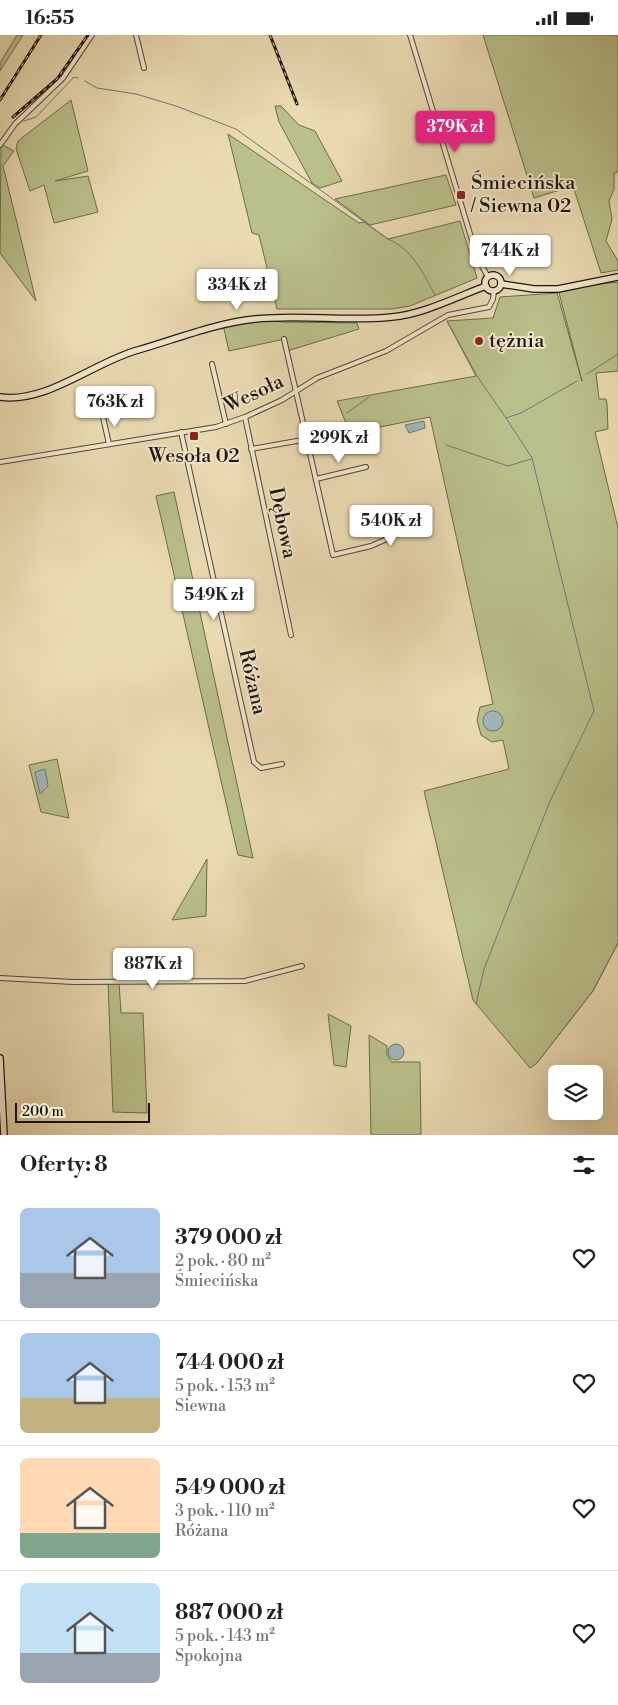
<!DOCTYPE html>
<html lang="pl">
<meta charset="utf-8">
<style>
:root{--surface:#fff;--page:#f6f6f6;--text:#222;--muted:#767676;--line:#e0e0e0;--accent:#db2777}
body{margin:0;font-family:"Libre Bodoni",serif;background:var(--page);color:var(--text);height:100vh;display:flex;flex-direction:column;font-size:19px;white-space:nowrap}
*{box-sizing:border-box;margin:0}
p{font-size:16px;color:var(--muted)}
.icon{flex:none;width:28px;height:28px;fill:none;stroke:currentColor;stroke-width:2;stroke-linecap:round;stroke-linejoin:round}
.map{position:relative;height:1100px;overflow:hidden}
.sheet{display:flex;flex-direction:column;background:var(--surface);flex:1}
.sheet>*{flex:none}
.buttons{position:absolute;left:548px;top:1030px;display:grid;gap:10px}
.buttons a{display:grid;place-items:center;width:55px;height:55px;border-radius:8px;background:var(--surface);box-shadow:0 5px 20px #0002;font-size:25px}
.scale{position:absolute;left:15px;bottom:12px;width:135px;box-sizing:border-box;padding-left:5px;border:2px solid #1e150b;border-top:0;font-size:14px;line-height:18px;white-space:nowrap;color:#1e150b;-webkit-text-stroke:4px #f2e8ce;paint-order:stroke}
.price{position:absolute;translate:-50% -42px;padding:0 11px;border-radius:5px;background:#fff;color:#222;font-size:16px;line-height:32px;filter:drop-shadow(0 1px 2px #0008)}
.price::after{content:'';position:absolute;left:50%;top:30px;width:15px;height:11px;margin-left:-8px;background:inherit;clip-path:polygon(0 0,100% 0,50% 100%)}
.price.active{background:var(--accent);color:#fff}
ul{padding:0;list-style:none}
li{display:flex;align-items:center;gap:15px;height:125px;padding:0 20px}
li+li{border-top:1px solid var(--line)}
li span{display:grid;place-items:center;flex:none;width:140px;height:100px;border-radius:8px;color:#555}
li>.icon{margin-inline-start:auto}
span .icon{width:60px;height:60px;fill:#fffc;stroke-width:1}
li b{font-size:21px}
h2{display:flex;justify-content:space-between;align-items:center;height:60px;padding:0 20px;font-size:21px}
.status{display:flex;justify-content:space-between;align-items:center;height:35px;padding:0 25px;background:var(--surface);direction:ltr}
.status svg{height:14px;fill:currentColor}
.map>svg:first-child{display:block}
</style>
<div class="status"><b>16:55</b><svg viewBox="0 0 49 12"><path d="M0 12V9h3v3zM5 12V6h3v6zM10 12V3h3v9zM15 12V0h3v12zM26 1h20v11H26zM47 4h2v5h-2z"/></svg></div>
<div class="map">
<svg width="618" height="1100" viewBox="0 0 618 1100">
<rect width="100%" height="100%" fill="#ebdbb3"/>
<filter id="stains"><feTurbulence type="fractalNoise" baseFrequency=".004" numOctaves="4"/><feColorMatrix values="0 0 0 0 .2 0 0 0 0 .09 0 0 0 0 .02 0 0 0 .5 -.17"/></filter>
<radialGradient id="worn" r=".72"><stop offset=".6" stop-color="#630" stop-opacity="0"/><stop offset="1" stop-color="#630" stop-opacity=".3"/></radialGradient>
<g fill="#bac08b" stroke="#6c6a4b">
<path d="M17 0H23L0 36V28Z"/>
<path d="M483 0H618V137L614 138V154L609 166 612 184 606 206 618 226V235L601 238 573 151 534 163Z"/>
<path d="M71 65 88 136 55 146 88 141 98 177 54 188 44 150 30 156 16 114 18 106Z"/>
<path d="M275 71H281L299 90 315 96 342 146 320 153 312 148 279 87Z"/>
<path d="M228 99 359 188 364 187 388 204 460 186 477 243 410 271 392 274H277L259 200 252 198Z"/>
<path d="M1 109 14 116 3 131 36 266 0 218Z"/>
<path d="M446 140 456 170 370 190 335 164Z"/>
<path d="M618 247V336L596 338 599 364H606L607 368 608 394 595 397 618 493V908L593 956 537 1028 530 1033 473 965 424 756 509 734 503 705 492 707 481 700 477 685 480 672 493 669 430 382 350 398 337 366 476 341 447 286 493 283 500 262 557 258 582 346 558 254Z"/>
<path d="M256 284 282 287 357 288 359 294 287 316 285 304 229 316 223 290Z"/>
<path d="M174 457 253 823 238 820 156 461Z"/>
<path d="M57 724 69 783 41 777 29 730Z"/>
<path d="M207 824 206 881 172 885Z"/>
<path d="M108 947H119L121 978H143L147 1078 113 1077Z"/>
<path d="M328 979 351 991 346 1032 334 1030Z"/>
<path d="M369 1000 387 1011V1020L392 1027H420L421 1100H371Z"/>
</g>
<g fill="#9fb8ba" stroke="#6b7774">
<path d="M424 386 425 393 409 398 405 390Z"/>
<circle cx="493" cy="686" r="10"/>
<path d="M45 734 48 751 40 759 35 737Z"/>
<circle cx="396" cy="1017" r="8"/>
</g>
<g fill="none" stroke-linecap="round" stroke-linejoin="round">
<g stroke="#6b7774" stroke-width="1">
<path d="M85 46 97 53 136 59 176 71 236 94 388 204C412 214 423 238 435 260"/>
<path d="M24 86 36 82 74 42 78 43"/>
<path d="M447 286 477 341 506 383 521 378 577 346"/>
<path d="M587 339 618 319"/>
<path d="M347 378 369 362"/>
<path d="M446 410 508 431 531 424"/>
<path d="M476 969 484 934 550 766 594 676 532 423 506 383"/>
<path d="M537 1028 593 956 618 908"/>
</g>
<defs>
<g id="street">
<path d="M136 0 144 33"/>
<path d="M410 0 477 222 488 242"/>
<path d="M0 110 15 89 63 43 92 0"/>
<path d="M284 304 333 520 371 511 405 496"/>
<path d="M212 329 226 389"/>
<path d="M103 382 109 409"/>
<path d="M245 382 291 600"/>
<path d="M181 397 254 727 261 733 282 729"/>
<path d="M251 414 308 404"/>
<path d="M0 427 216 392 245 382 282 365 317 343 386 316 448 280 489 272 493 264 494 256"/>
<path d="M316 444 366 432"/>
<path d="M0 943 73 947 245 946 302 931"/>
</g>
<g id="secondary">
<circle cx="493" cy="248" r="8"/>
<path d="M501 249 534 254H558L618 242"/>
<path d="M0 362C46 369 94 327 138 315 176 304 216 288 255 284 301 279 347 287 392 282 424 279 456 262 486 251"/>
<path d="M0 1023 4 1100"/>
</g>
</defs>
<use href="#street" stroke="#514635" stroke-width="6"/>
<use href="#secondary" stroke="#1e150b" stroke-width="8"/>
<use href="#street" stroke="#f2e8ce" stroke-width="4"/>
<use href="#secondary" stroke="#f2e8ce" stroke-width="5.5"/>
<defs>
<g id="rail">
<path d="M270 0 297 69"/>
<path d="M0 65 41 0"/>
<path d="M13 82 57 44 88 0"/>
</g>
</defs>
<use href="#rail" stroke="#1e150b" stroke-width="3"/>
<use href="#rail" stroke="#f2e8ce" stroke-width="1" stroke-dasharray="4" stroke-linecap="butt"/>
</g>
<g fill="#8f2418" stroke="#f2e8ce" stroke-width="2">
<rect x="456" y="155" width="10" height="10" rx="2.5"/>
<circle cx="479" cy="306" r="5"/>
<rect x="189" y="396" width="10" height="10" rx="2.5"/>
</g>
<g text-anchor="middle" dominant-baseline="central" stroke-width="4" stroke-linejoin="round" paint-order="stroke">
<g font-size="20" fill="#1e150b" stroke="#f2e8ce" text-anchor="start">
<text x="471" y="148">Śmiecińska<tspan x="471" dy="23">/ Siewna 02</tspan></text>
<text x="489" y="306">tężnia</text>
<text x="194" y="421" text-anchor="middle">Wesoła 02</text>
</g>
<g font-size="20" fill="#1e150b" stroke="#f2e8ce">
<text transform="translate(254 359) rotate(-25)">Wesoła</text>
<text transform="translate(282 488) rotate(78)">Dębowa</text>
<text transform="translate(252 647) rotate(77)">Różana</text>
</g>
</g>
<rect width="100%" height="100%" filter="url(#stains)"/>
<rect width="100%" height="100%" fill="url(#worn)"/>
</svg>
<div class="buttons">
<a><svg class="icon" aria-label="layers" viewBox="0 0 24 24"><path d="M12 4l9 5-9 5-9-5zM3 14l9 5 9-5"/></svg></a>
</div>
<div class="scale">200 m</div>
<b class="price active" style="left:455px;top:118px">379K zł</b>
<b class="price" style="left:510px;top:242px">744K zł</b>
<b class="price" style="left:237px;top:276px">334K zł</b>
<b class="price" style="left:115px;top:393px">763K zł</b>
<b class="price" style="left:339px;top:429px">299K zł</b>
<b class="price" style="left:391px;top:512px">540K zł</b>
<b class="price" style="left:214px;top:586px">549K zł</b>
<b class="price" style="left:153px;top:955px">887K zł</b>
</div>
<section class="sheet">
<h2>Oferty: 8<svg class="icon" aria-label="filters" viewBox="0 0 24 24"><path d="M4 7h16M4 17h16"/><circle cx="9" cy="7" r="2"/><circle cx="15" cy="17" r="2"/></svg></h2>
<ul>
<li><span style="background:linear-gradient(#a9c7e8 65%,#9aa5b1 0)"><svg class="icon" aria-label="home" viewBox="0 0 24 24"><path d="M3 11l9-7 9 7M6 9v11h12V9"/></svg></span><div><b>379 000 zł</b><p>2 pok. · 80 m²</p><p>Śmiecińska</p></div><svg class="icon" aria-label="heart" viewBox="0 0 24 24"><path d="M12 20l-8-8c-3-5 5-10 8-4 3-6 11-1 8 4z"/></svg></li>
<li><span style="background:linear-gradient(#a9c7e8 65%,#c2b280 0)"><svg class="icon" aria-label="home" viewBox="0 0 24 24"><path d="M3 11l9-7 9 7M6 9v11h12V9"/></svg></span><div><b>744 000 zł</b><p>5 pok. · 153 m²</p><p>Siewna</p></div><svg class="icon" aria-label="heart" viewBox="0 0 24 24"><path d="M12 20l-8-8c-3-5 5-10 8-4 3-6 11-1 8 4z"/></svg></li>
<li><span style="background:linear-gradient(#ffd9b3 75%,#7fa58c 0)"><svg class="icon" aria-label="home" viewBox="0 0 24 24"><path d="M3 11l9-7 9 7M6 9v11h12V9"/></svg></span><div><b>549 000 zł</b><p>3 pok. · 110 m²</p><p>Różana</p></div><svg class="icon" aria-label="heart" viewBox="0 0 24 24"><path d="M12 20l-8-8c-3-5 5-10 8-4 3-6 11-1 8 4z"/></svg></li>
<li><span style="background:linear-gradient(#bfe0f5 70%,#9aa5b1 0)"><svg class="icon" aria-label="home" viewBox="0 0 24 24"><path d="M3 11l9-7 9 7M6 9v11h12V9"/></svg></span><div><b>887 000 zł</b><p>5 pok. · 143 m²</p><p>Spokojna</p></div><svg class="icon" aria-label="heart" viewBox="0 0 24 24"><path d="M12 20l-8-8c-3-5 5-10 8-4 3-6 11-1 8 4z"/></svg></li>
</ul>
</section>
